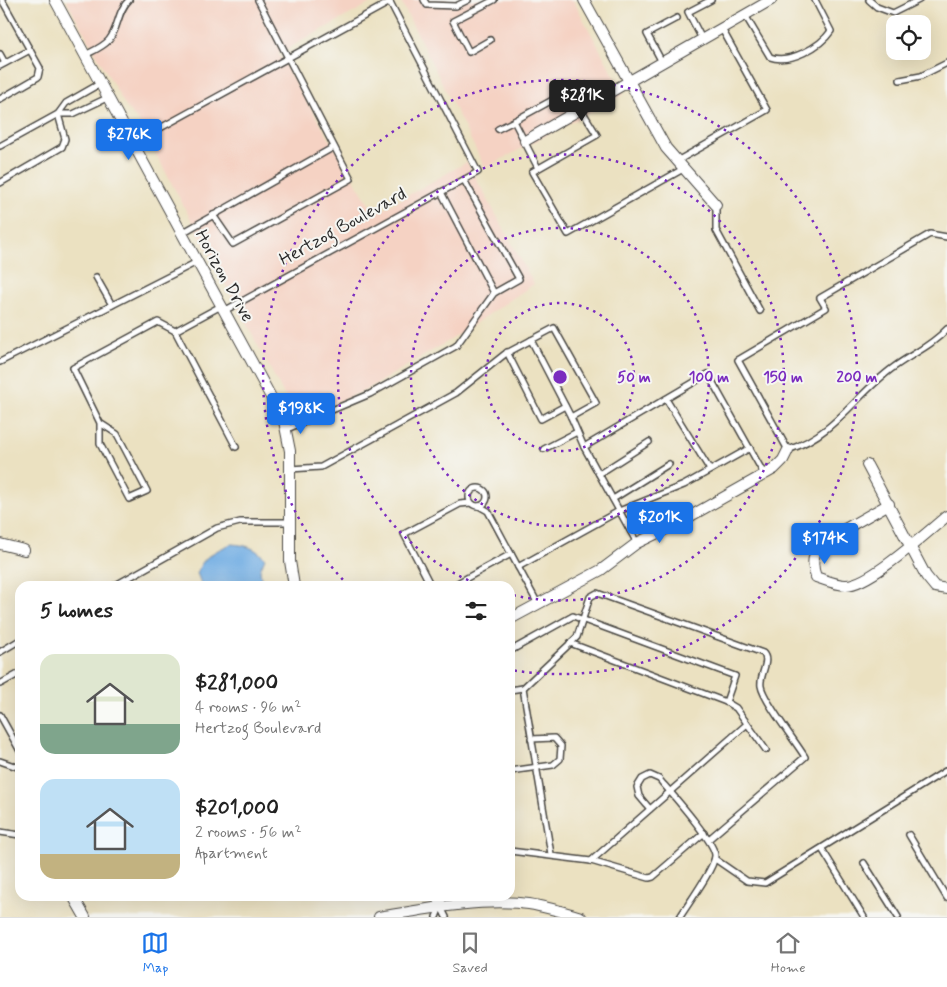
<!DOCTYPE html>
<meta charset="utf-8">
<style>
:root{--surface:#fff;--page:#f6f6f6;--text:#222;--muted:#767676;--line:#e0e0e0;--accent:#1a73e8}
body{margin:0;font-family:Mynerve,sans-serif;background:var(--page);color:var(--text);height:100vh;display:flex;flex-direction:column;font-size:19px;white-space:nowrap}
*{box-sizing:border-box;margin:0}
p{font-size:16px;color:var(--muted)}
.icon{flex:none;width:28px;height:28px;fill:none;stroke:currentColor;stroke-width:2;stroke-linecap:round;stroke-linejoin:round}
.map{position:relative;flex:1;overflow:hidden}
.details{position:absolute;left:15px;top:581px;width:500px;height:320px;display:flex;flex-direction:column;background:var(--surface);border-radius:15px;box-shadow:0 5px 20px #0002}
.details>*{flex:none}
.buttons{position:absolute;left:886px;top:15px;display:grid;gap:10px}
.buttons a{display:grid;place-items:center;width:45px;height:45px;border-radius:10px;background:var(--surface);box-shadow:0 5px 20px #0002;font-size:25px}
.price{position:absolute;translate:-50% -42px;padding:0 11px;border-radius:5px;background:var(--accent);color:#fff;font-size:16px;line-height:32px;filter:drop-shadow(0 1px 2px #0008)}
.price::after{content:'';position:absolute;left:50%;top:30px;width:15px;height:11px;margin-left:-8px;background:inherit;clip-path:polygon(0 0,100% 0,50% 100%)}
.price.current{background:#222;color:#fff}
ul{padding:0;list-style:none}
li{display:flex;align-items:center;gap:15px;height:125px;padding:0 25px}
li span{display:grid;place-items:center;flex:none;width:140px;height:100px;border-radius:15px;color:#555}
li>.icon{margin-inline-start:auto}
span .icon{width:60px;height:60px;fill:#fffc;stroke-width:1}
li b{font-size:21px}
h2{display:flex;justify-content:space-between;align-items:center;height:60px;padding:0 25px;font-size:21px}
.tab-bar{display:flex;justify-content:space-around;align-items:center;height:70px;border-top:1px solid var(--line);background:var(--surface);font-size:14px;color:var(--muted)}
.tab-bar a{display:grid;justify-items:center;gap:2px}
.tab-bar .current{color:var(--accent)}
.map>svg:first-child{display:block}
</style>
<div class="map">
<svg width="947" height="917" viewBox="0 0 947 917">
<rect width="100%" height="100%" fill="#f6f6f2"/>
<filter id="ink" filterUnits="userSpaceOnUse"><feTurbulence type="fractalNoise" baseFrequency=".02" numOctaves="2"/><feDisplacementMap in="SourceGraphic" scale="10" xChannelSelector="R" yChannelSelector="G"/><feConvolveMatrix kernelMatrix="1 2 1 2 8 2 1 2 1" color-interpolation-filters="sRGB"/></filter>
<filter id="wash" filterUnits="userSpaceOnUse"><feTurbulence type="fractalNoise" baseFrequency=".0096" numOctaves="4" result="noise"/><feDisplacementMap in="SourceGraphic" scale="20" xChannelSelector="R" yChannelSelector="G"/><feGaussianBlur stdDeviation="1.12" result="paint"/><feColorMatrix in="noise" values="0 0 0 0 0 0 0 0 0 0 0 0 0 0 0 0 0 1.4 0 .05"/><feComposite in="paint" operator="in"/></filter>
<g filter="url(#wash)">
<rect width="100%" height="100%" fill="#ebe1c1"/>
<g fill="#f5d2c3">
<path d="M66 0H376L278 54 375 214 467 162 534 284 452 339 366 390 297 419 139 122 126 107Z"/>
<path d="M400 0H573L624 94 485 168Z"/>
</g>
<path fill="#72ade3" stroke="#4e6c87" d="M231 544C246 545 254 547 265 558L260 570 262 586H202L197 573C203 556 215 551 231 544Z"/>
</g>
<g filter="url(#ink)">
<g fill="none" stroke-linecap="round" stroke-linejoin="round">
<defs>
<g id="lane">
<path d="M424 0 427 5 456 6 468 0"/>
<path d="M869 0 877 7 893 13 919 0"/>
<path d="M745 15 770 57C790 64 820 47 831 31L815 0"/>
<path d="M702 39 688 12 711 0"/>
<path d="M490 40 469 52 453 21 494 0"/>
<path d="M0 54 5 63"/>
<path d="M85 55C93 51 103 47 109 40 119 28 117 11 129 0"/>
<path d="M662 62 647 34 677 18"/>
<path d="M0 66 30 50"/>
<path d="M900 80 921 76 947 63"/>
<path d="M101 83 66 103 58 114H73L109 97"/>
<path d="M0 99 38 77 40 68 2 0"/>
<path d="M581 109 597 135 532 172 568 234 683 169"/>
<path d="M498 129 514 121"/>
<path d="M133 143 390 2"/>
<path d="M0 146 58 114 65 139 62 147 0 183"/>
<path d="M677 161 767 110 722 29"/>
<path d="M538 168 514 121 580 85"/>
<path d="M441 192 494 293"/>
<path d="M716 205V230L760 311"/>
<path d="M213 215 233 244 351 179 258 0"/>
<path d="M182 233 334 147"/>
<path d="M947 237 930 234 820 298 826 308 738 360 788 450C837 433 855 395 894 367 913 353 930 347 947 329"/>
<path d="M96 277 112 305"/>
<path d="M221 306 175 331 236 447"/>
<path d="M224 311 478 172 389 0"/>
<path d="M531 340 571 417 584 447 637 543"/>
<path d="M507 352 541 419 565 406"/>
<path d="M0 362 197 262"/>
<path d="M666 399 710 470"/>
<path d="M100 423 117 434 147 491 129 499 100 444V423L73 368 158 322 175 331"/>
<path d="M287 429 370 394 456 346 494 293 519 279 464 180"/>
<path d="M584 447 708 374 764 474"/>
<path d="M544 449 577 432"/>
<path d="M290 469 321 467 456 393 505 354 554 328 596 403 571 417"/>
<path d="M599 474 649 442"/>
<circle cx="478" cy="497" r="9"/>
<path d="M613 499 669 464"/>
<path d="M479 506 488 511 538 604"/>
<path d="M518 567 619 511 684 485 750 448"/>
<path d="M114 586 217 528 240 522H290"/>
<path d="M431 586 404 534 460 504 471 503"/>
<path d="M452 586 511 554"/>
<path d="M510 651 573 616 735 676 726 702 570 643"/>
<path d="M0 652 20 640"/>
<path d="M0 684 20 673"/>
<path d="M523 688 551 854"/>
<path d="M510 690 523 688 577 637 590 597 597 593 763 653C771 661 759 675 761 686 763 700 796 742 805 757L709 839"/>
<path d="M726 702 736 708 766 750"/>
<path d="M0 715 20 751"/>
<path d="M0 761 20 768"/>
<path d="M510 771 553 765 560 759 561 746 554 738 531 739"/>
<path d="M650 809 639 796 637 787 642 779 650 775 659 779C670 792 716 843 715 856 714 869 688 904 680 917"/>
<path d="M0 832 20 835"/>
<path d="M909 835 947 898"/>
<path d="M822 849 864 917"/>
<path d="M510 851 591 861 649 878 653 877 704 833"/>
<path d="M715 859 747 881 765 883 947 770"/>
<path d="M591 861 747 724"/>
<path d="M864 863 898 917"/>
<path d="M441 907 446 917"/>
<path d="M436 917 440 907"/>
</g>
<g id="street">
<path d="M55 0 284 421 290 451V561L294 586"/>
<path d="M584 0 666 148 716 205"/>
<path d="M525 141 771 0"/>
<path d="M867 465 926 576 935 587 947 589"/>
<path d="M889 504 822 542C813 553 811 563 816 577 825 580 836 585 846 585 870 585 927 532 947 516"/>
<path d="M0 544 24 550"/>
<path d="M510 619 601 570 637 543 680 522 774 469 783 460 788 450"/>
<path d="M73 896 85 917"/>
<path d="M439 896 441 907"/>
<path d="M379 917C426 909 481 898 529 904 547 907 564 912 581 917"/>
</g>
</defs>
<use href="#lane" stroke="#484642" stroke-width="8"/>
<use href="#street" stroke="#484642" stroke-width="12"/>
<use href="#lane" stroke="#fff" stroke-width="5"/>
<use href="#street" stroke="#fff" stroke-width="10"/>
</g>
</g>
<g fill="none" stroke="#7b2cbf" stroke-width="2.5" stroke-dasharray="2.5 5">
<circle cx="560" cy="377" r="74"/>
<circle cx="560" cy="377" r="149"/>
<path d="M482 586A223 223 0 1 1 512 595"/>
<path d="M348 585A297 297 0 1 1 511 670"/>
</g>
<g text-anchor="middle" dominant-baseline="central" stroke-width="4" stroke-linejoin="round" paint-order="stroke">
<g font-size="18" fill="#2b2b2b" stroke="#f6f6f2">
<text transform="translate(343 227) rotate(-29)">Hertzog Boulevard</text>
<text transform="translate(224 276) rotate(61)">Horizon Drive</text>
</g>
</g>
<circle cx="560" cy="377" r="8" fill="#7b2cbf" stroke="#f6f6f2" stroke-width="2.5"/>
<g font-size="15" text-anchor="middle" font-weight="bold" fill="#7b2cbf" stroke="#f6f6f2" stroke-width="4" stroke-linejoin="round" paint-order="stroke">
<text x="634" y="382">50 m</text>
<text x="709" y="382">100 m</text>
<text x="783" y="382">150 m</text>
<text x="857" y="382">200 m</text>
</g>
</svg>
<div class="buttons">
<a><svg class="icon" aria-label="locate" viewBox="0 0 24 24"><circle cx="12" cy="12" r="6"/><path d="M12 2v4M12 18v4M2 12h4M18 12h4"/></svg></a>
</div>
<b class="price current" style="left:582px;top:122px">$281K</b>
<b class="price" style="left:129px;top:161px">$276K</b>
<b class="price" style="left:301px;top:435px">$198K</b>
<b class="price" style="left:660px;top:544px">$201K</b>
<b class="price" style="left:825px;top:565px">$174K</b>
<section class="details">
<h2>5 homes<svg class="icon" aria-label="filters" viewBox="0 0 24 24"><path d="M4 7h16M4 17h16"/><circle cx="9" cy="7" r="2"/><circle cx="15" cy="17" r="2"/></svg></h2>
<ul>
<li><span style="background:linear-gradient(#dfe7d0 70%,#7fa58c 0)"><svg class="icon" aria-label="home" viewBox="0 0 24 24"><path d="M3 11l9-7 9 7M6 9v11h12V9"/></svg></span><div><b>$281,000</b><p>4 rooms · 96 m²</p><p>Hertzog Boulevard</p></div></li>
<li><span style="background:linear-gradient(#bfe0f5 75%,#c2b280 0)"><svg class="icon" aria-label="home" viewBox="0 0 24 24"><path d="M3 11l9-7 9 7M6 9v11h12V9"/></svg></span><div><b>$201,000</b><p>2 rooms · 56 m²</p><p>Apartment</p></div></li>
</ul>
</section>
</div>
<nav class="tab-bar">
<a class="current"><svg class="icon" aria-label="map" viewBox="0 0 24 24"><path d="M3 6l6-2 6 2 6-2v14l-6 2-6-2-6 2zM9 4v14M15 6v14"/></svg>Map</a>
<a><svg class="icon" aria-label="saved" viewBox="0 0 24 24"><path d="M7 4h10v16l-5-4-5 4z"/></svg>Saved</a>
<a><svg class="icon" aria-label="home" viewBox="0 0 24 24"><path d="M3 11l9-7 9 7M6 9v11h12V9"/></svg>Home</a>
</nav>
